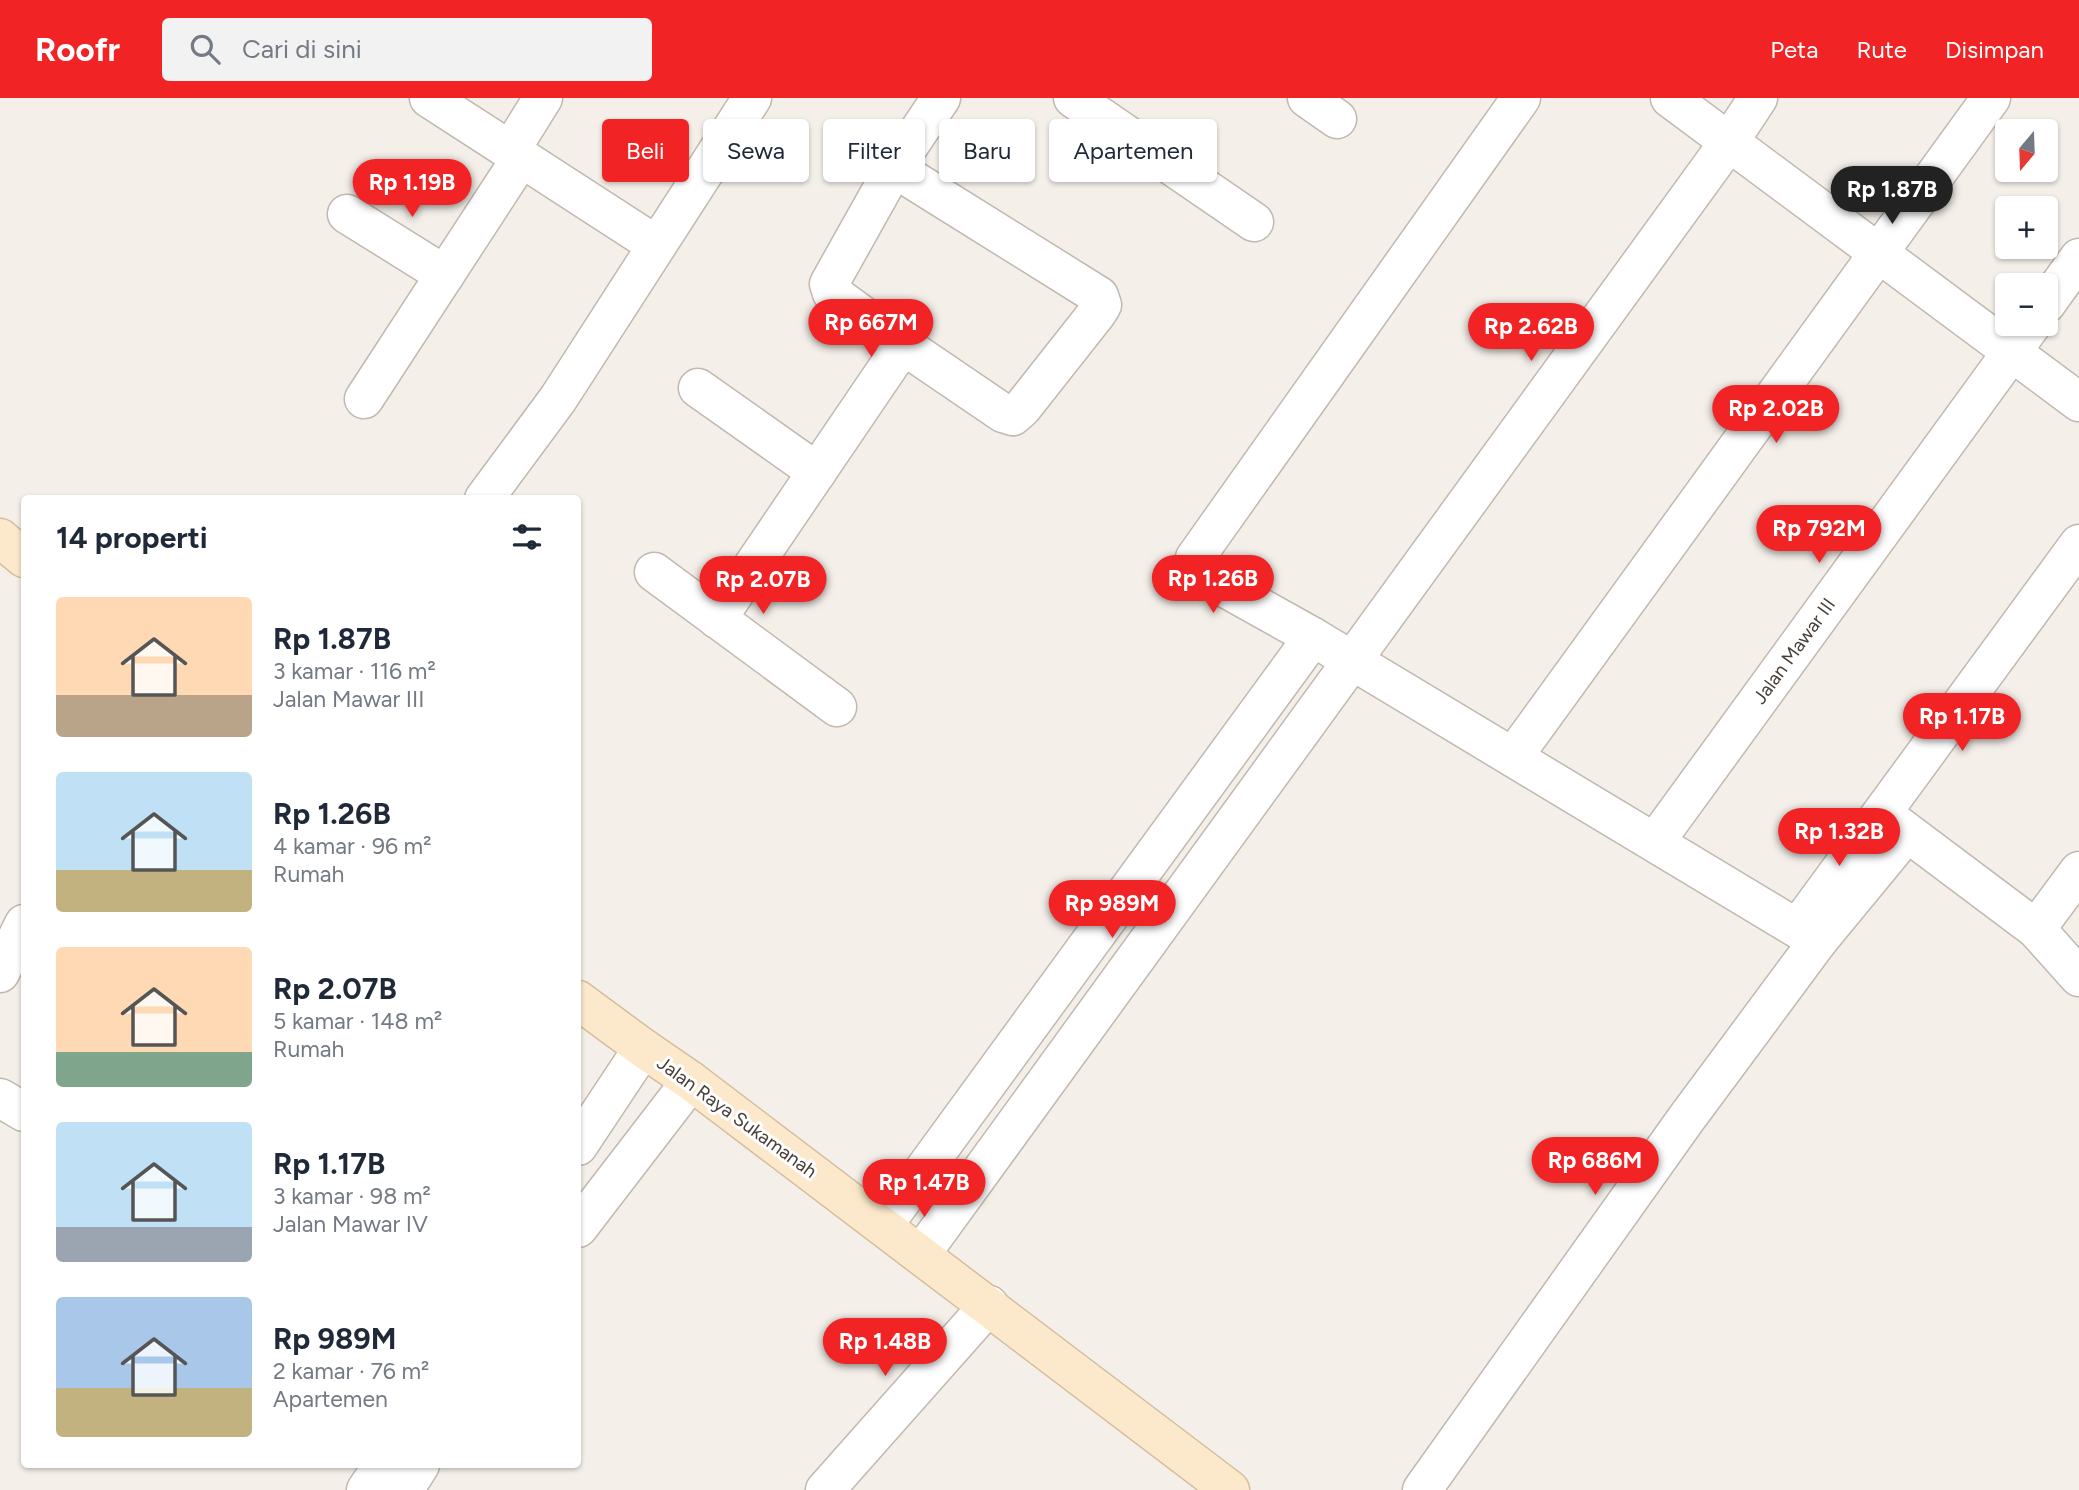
<!DOCTYPE html>
<html lang="id">
<meta charset="utf-8">
<style>
:root{--surface:#fff;--page:#f2f2f3;--text:#1f2937;--muted:#747a83;--accent:#f12325}
body{margin:0;font-family:Figtree,sans-serif;background:var(--page);color:var(--text);height:100vh;display:flex;flex-direction:column;font-size:26px;white-space:nowrap}
*{box-sizing:border-box;margin:0}
p{font-size:23px;color:var(--muted)}
.icon{flex:none;width:38px;height:38px;fill:none;stroke:currentColor;stroke-width:2;stroke-linecap:round;stroke-linejoin:round}
.map{position:relative;flex:1;overflow:hidden}
.drawer{position:absolute;left:21px;top:397px;width:560px;height:973px;display:flex;flex-direction:column;background:var(--surface);border-radius:7px;box-shadow:0 2px 5px #0004}
.drawer>*{flex:none}
.top-card{position:absolute;left:602px;top:21px;width:665px;height:63px;display:flex;gap:14px}
.needle{width:46px;rotate:199deg}
.buttons{position:absolute;left:1995px;top:21px;display:grid;gap:14px}
.buttons a{display:grid;place-items:center;width:63px;height:63px;border-radius:7px;background:var(--surface);box-shadow:0 2px 5px #0004;font-size:35px}
.price{position:absolute;translate:-50% -60px;padding:0 16px;border-radius:24px;background:var(--accent);color:#fff;font-size:23px;line-height:46px;filter:drop-shadow(0 2px 4px #0008)}
.price::after{content:'';position:absolute;left:50%;top:42px;width:21px;height:16px;margin-left:-10px;background:inherit;clip-path:polygon(0 0,100% 0,50% 100%)}
.price.active{background:#222;color:#fff}
ul{padding:0;list-style:none}
li{display:flex;align-items:center;gap:21px;height:175px;padding:0 35px}
li span{display:grid;place-items:center;flex:none;width:196px;height:140px;border-radius:7px;color:#555}
li>.icon{margin-inline-start:auto}
span .icon{width:84px;height:84px;fill:#fffc;stroke-width:1}
li b{font-size:30px}
h2{display:flex;justify-content:space-between;align-items:center;height:84px;padding:0 35px;font-size:30px}
.pill{padding:0 24px;border-radius:7px;background:var(--surface);box-shadow:0 2px 5px #0004;font-size:24px;line-height:63px}
.pill.active{background:var(--accent);color:#fff}
header{display:flex;align-items:center;gap:42px;box-sizing:border-box;height:98px;padding:0 35px;background:var(--accent);color:#fff}
header strong{font-size:33px}
nav{display:flex;gap:38px;margin-inline-start:auto;font-size:24px}
.search{width:490px;height:63px;background:var(--page);display:flex;align-items:center;gap:18px;box-sizing:border-box;padding:0 24px;border-radius:7px;color:var(--muted);font-size:26px}
.map>svg:first-child{display:block}
</style>
<header>
<strong>Roofr</strong>
<div class="search"><svg class="icon" aria-label="search" viewBox="0 0 24 24"><circle cx="10" cy="10" r="6"/><path d="M15 15l6 6"/></svg>Cari di sini</div>
<nav><a>Peta</a><a>Rute</a><a>Disimpan</a></nav>
</header>
<div class="map">
<svg width="2079" height="1392" viewBox="0 0 2079 1392">
<rect width="100%" height="100%" fill="#f4efe9"/>
<g fill="none" stroke-linecap="round" stroke-linejoin="round">
<defs>
<g id="street">
<path d="M429 0 656 147"/>
<path d="M1073 0 1254 124"/>
<path d="M1307 0 1337 21"/>
<path d="M1521 0 1195 460 1196 469 1202 477 1313 539 1818 843"/>
<path d="M1670 0 2079 304"/>
<path d="M510 53 543 0"/>
<path d="M894 70 1099 198 1102 207 1097 215 1022 310 1013 318 1003 315 903 247 832 195 829 186 894 70 941 0"/>
<path d="M347 116 445 177"/>
<path d="M2046 206 2079 160"/>
<path d="M698 290 817 374"/>
<path d="M364 301 521 60"/>
<path d="M484 401 558 301 752 0"/>
<path d="M654 474 837 609"/>
<path d="M717 521 903 247"/>
<path d="M1513 659 1991 0"/>
<path d="M1888 720 2036 831 2079 879"/>
<path d="M1655 744 2032 226"/>
<path d="M1799 828 2079 446"/>
<path d="M2036 831 2079 773"/>
<path d="M0 875 24 826"/>
<path d="M0 1000 24 1014"/>
<path d="M578 1048 643 950"/>
<path d="M883 1128 1313 539"/>
<path d="M578 1130 691 983"/>
<path d="M921 1156 1729 44 1758 0"/>
<path d="M366 1392 383 1367"/>
<path d="M404 1392 420 1367"/>
<path d="M825 1392 989 1207"/>
<path d="M1422 1392 1686 1021 1818 843 1907 735"/>
</g>
<g id="secondary">
<path d="M0 440 24 460"/>
<path d="M578 902 643 950 691 983 1230 1392"/>
</g>
</defs>
<use href="#street" stroke="#c2b8af" stroke-width="41"/>
<use href="#secondary" stroke="#d5bd9d" stroke-width="41"/>
<use href="#street" stroke="#fff" stroke-width="38"/>
<use href="#secondary" stroke="#fce9cb" stroke-width="38"/>
</g>
<g text-anchor="middle" dominant-baseline="central" stroke-width="6" stroke-linejoin="round" paint-order="stroke">
<g font-size="19" fill="#483f38" stroke="#fff">
<text transform="translate(1794 553) rotate(-54)">Jalan Mawar III</text>
<text transform="translate(737 1019) rotate(36)">Jalan Raya Sukamanah</text>
</g>
</g>
</svg>
<div class="buttons">
<a><svg class="needle" viewBox="-14 -14 28 28"><path d="M0-13l5 13h-10z" fill="#e53935"/><path d="M0 13l5-13h-10z" fill="#747a83"/></svg></a>
<a>+</a>
<a>−</a>
</div>
<b class="price" style="left:412px;top:121px">Rp 1.19B</b>
<b class="price active" style="left:1892px;top:128px">Rp 1.87B</b>
<b class="price" style="left:871px;top:261px">Rp 667M</b>
<b class="price" style="left:1531px;top:265px">Rp 2.62B</b>
<b class="price" style="left:1776px;top:347px">Rp 2.02B</b>
<b class="price" style="left:1819px;top:467px">Rp 792M</b>
<b class="price" style="left:1213px;top:517px">Rp 1.26B</b>
<b class="price" style="left:763px;top:518px">Rp 2.07B</b>
<b class="price" style="left:1962px;top:655px">Rp 1.17B</b>
<b class="price" style="left:1839px;top:770px">Rp 1.32B</b>
<b class="price" style="left:1112px;top:842px">Rp 989M</b>
<b class="price" style="left:1595px;top:1099px">Rp 686M</b>
<b class="price" style="left:924px;top:1121px">Rp 1.47B</b>
<b class="price" style="left:885px;top:1280px">Rp 1.48B</b>
<div class="top-card">
<a class="pill active">Beli</a>
<a class="pill">Sewa</a>
<a class="pill">Filter</a>
<a class="pill">Baru</a>
<a class="pill">Apartemen</a>
</div>
<section class="drawer">
<h2>14 properti<svg class="icon" aria-label="filters" viewBox="0 0 24 24"><path d="M4 7h16M4 17h16"/><circle cx="9" cy="7" r="2"/><circle cx="15" cy="17" r="2"/></svg></h2>
<ul>
<li><span style="background:linear-gradient(#ffd9b3 70%,#b9a48a 0)"><svg class="icon" aria-label="home" viewBox="0 0 24 24"><path d="M3 11l9-7 9 7M6 9v11h12V9"/></svg></span><div><b>Rp 1.87B</b><p>3 kamar · 116 m²</p><p>Jalan Mawar III</p></div></li>
<li><span style="background:linear-gradient(#bfe0f5 70%,#c2b280 0)"><svg class="icon" aria-label="home" viewBox="0 0 24 24"><path d="M3 11l9-7 9 7M6 9v11h12V9"/></svg></span><div><b>Rp 1.26B</b><p>4 kamar · 96 m²</p><p>Rumah</p></div></li>
<li><span style="background:linear-gradient(#ffd9b3 75%,#7fa58c 0)"><svg class="icon" aria-label="home" viewBox="0 0 24 24"><path d="M3 11l9-7 9 7M6 9v11h12V9"/></svg></span><div><b>Rp 2.07B</b><p>5 kamar · 148 m²</p><p>Rumah</p></div></li>
<li><span style="background:linear-gradient(#bfe0f5 75%,#9aa5b1 0)"><svg class="icon" aria-label="home" viewBox="0 0 24 24"><path d="M3 11l9-7 9 7M6 9v11h12V9"/></svg></span><div><b>Rp 1.17B</b><p>3 kamar · 98 m²</p><p>Jalan Mawar IV</p></div></li>
<li><span style="background:linear-gradient(#a9c7e8 65%,#c2b280 0)"><svg class="icon" aria-label="home" viewBox="0 0 24 24"><path d="M3 11l9-7 9 7M6 9v11h12V9"/></svg></span><div><b>Rp 989M</b><p>2 kamar · 76 m²</p><p>Apartemen</p></div></li>
</ul>
</section>
</div>
